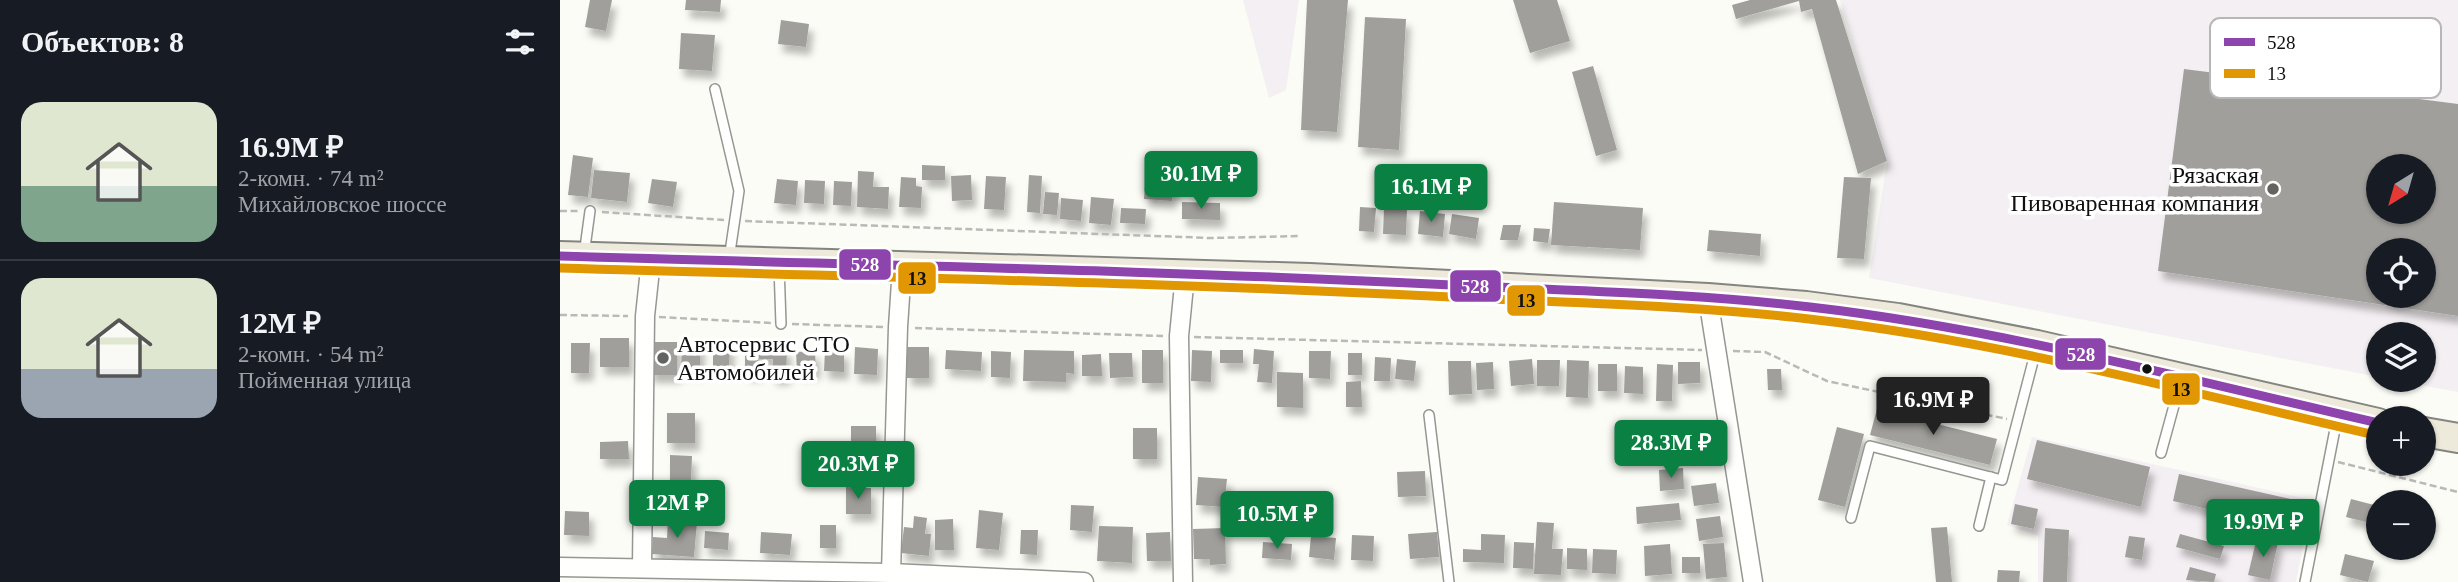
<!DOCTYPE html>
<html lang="ru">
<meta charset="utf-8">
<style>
:root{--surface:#171b24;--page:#242831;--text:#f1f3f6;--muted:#9ea1a6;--line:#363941;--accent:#0b8043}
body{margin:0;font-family:"Times New Roman",serif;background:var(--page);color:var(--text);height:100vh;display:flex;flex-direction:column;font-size:26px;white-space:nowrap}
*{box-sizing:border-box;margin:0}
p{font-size:23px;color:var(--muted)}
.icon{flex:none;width:38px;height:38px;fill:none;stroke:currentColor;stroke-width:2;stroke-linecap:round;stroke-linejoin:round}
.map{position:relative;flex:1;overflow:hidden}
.sheet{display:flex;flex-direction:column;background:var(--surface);width:560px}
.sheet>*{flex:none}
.needle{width:46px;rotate:217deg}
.tools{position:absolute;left:1806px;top:154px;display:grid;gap:14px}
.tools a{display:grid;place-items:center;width:70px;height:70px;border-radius:50%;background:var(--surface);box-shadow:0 2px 5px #0004;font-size:35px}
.price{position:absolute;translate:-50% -60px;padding:0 16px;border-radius:7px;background:var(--accent);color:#fff;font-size:23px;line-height:46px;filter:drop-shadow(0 2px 4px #0008)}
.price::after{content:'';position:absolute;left:50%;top:42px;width:21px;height:16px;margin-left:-10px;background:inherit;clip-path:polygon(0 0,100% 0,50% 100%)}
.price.on{background:#222;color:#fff}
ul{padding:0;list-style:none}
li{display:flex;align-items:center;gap:21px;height:175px;padding:0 21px}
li+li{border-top:2px solid var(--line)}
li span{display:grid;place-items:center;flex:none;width:196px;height:140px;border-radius:21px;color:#555}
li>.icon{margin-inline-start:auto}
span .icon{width:84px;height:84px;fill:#fffc;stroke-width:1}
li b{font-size:30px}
h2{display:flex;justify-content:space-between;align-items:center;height:84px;padding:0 21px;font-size:30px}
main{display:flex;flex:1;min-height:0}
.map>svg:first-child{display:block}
</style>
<main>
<section class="sheet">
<h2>Объектов: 8<svg class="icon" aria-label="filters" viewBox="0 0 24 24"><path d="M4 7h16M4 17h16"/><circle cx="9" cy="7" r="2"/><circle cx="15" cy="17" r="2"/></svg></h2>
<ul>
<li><span style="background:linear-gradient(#dfe7d0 60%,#7fa58c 0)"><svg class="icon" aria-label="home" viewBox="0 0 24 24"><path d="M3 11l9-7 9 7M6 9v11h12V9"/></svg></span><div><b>16.9M ₽</b><p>2-комн. · 74 m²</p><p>Михайловское шоссе</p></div></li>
<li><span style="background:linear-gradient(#dfe7d0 65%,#9aa5b1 0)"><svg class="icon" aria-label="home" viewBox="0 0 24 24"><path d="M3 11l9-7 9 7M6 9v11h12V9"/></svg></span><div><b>12M ₽</b><p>2-комн. · 54 m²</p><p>Пойменная улица</p></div></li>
</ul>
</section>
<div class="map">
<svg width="1898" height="582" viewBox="0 0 1898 582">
<defs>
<filter id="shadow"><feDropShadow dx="4.5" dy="8" stdDeviation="3.5" flood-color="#0004"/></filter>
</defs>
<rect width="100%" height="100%" fill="#fcfcf6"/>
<g fill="#f4eff2" fill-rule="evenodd">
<path d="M683 0H739L726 90 709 98Z"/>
<path d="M1280 0H1898V392L1834 380H1864V334H1818V377L1309 278 1327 161ZM1818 166H1864V212H1818ZM1818 250H1864V296H1818Z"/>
<path d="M1472 437 1752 500 1736 582H1478V536L1447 525Z"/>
</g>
<g fill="#a09f9b" fill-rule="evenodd" filter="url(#shadow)">
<path d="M30 0H52L46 31 25 27Z"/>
<path d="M126 0H161L160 12 125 10Z"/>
<path d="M747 0H788L777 132 741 130Z"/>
<path d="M953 0H997L1010 41 970 53Z"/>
<path d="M1190 0H1276L1327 161 1298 174 1252 9 1241 12 1239 1 1176 19 1172 5Z"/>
<path d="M805 17 846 19 839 150 798 147Z"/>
<path d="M221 20 249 24 246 47 218 44Z"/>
<path d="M121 33 155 35 152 71 119 69Z"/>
<path d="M1033 66 1057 150 1036 156 1012 72Z"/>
<path d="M1624 69 1898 104V316L1598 271ZM1818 166H1864V212H1818ZM1818 250H1864V296H1818Z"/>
<path d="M13 155 33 158 28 197 8 195Z"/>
<path d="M362 165 385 166V180H362Z"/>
<path d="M34 170 70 173 67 202 31 198Z"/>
<path d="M298 171 314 172 313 187H329L328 209 297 207Z"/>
<path d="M586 173 614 174 612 201 584 199Z"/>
<path d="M411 175 412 200 392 201 391 176Z"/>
<path d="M469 175 482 176 480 213 467 212Z"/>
<path d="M426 176 446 177 444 210 424 209Z"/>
<path d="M341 177 356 178V186L362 187 361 208 339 207Z"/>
<path d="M1284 177 1311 178 1304 259 1277 258Z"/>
<path d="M92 179 117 182 113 207 88 203Z"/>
<path d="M217 179 238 181 236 205 214 203Z"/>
<path d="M245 180 265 181 264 204 244 203Z"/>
<path d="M274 181 292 182 291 206 273 205Z"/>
<path d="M485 192 499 193 497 215 483 214Z"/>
<path d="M531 197 554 199 551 225 529 223Z"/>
<path d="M501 198 523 200 521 221 500 219Z"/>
<path d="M622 202 660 203V220L622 219Z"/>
<path d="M994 202 1083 208 1080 250 991 245Z"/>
<path d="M800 207 816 208 814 232 799 231Z"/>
<path d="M561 208 586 209 585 224 560 223Z"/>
<path d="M824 208 847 209 846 235 823 234Z"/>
<path d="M860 211 885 214 883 237 858 234Z"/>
<path d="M892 214 919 218 916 239 889 234Z"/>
<path d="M943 225H961L958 240H940Z"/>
<path d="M974 228 990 229 988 243 973 241Z"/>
<path d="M1149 230 1201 234 1200 256 1147 251Z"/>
<rect x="40" y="338" width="29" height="29"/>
<path d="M88 342H117V375H89Z"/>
<path d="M11 343H30L29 373H11Z"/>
<path d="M122 344H140V371L121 370Z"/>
<path d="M153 345H170L169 369 153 368Z"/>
<path d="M185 347 227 348 226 377H212L213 359H198V373H185Z"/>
<path d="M295 347 318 349 317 375 294 374Z"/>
<rect x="347" y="347" width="22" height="31"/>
<path d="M694 349 714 351 712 383 697 382 699 364H693Z"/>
<path d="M265 350 284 351V372L264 371Z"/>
<path d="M386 350 422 352 421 371 385 369Z"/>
<path d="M464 350 514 351V374L506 373V382L463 381Z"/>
<rect x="582" y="350" width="21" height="33"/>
<path d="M632 350 652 351 651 382 631 381Z"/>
<rect x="660" y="350" width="23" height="13"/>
<path d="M255 351 256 371 237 372 236 352Z"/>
<path d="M431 351 451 352 450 378 431 377Z"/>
<path d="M749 351H771L770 379 749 378Z"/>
<path d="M549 353H572L573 377 550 378Z"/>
<rect x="788" y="353" width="14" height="22"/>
<path d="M541 354 542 376H522V355Z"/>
<path d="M815 357 831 358 830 381H814Z"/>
<path d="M837 359 856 361 854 381 835 379Z"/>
<path d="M972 359 974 384 951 386 949 361Z"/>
<path d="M977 360H1000L999 386H977Z"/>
<path d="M1007 360 1029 361 1028 398 1006 397Z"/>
<path d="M888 361H911L912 394 889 395Z"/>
<path d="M933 362 934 389 917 390 916 363Z"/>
<path d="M1118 362H1140V383L1118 384Z"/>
<rect x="1038" y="364" width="19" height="27"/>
<path d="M1097 364 1113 365 1112 401H1096Z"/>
<path d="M1065 366 1083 367V394L1064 393Z"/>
<path d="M1207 369H1221L1222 390H1208Z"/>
<path d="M717 372 743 373V408L717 407Z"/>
<path d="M801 381 802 407H786V382Z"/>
<path d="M1317 409 1437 439 1430 465 1310 435Z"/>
<rect x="107" y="413" width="28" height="30"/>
<rect x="291" y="426" width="25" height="25"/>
<path d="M1277 427 1304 434 1285 507 1258 500Z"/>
<rect x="573" y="428" width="24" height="31"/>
<path d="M1146 431 1149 452 1123 455 1121 434Z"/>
<path d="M1477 440 1590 467 1581 507 1467 479Z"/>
<path d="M68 441 69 459H40V442Z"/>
<path d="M110 455 132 456 131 481H110Z"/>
<path d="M1123 468 1124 489 1100 491 1099 470Z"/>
<path d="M865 471 866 496 838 497 837 472Z"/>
<path d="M1619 474 1735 500 1728 528 1613 501Z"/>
<path d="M638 477 667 479 664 507 636 505Z"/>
<path d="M1156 483 1159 503 1134 506 1131 486Z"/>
<path d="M286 487 311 488V514H286Z"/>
<path d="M1791 499 1818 506V525L1786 517Z"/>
<path d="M1119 503 1121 520 1077 524 1076 507Z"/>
<path d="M1455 504 1478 509 1474 529 1451 524Z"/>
<path d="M511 505 534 506 532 532 510 530Z"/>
<path d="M419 510 443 513 439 550 416 548Z"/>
<path d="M5 511 29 512V536L4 535Z"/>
<path d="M1864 513 1873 515 1867 541 1864 540Z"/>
<path d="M354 516 367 518 365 534H371L369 556 341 553 344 527 353 528Z"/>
<path d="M1160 516 1163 537 1139 541 1136 519Z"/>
<path d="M393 519 394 550H375V520Z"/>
<path d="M108 520 137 522 134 557 92 554 93 537 107 538Z"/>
<path d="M977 522 994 523 992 549H1003L1001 575 974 574Z"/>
<rect x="260" y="525" width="16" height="23"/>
<path d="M539 526 573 527 572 563 537 561Z"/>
<path d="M1387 527 1392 582H1376L1371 528Z"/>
<path d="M665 528 666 564 650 565V559H634L633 529Z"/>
<path d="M1485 528 1509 530 1507 582H1483Z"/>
<path d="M461 530H478L477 555 460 554Z"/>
<path d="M145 531 169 533 168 550 144 548Z"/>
<path d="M201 532 232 534 230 555 200 553Z"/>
<path d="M610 532 611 561H587L586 533Z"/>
<path d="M877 532 879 557 850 559 848 534Z"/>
<path d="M921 534 945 535 944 563 903 562V549L921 550Z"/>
<path d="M1620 534 1664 546 1660 559 1616 547Z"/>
<path d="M792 535 814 536 813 561 791 560Z"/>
<path d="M751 536 776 538 774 560 749 557Z"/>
<path d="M1569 536 1585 538 1582 560 1565 557Z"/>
<path d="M1697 537 1718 542 1710 580 1688 575Z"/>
<path d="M703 542 732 544 731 560 702 558Z"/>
<path d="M954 542 974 543 973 569 953 568Z"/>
<path d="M1164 543 1167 577 1146 579 1143 544Z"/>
<path d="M1110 544 1112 574 1085 576 1084 546Z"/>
<path d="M1007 548 1027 549V570L1007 569Z"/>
<path d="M1033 549 1057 550 1056 574 1032 573Z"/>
<path d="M1785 554 1814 561 1808 582 1780 575Z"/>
<rect x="1122" y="557" width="18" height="16"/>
<path d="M1630 567 1656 574 1654 582 1626 580Z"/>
<path d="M1438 570 1460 571 1459 582H1437Z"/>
</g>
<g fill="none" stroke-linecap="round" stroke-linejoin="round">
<defs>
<g id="lane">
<path d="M155 89 179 191 169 259"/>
<path d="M24 255 30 211"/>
<path d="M219 266 221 324"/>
<path d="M869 415 889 582"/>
<path d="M1601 453 1621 380"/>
<path d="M1291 518 1310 446 1442 480 1476 350"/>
<path d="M1419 526 1431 477"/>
<path d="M1745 582 1777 419"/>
</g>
<g id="street">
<path d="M1148 298 1193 582"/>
<path d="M0 567 331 573 524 582"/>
<path d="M82 567 85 316 91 260"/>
<path d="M331 573 338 327 342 267"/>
<path d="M623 582 619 336 625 275"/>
</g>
<g id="primary">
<path d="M0 256 750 278 1148 298 1246 306 1338 318 1477 345 1818 423"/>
<path d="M1864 432 1898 438"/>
</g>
</defs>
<use href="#lane" stroke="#969694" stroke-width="12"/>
<use href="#street" stroke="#969694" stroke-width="21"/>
<use href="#primary" stroke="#848481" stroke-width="32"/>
<g stroke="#b9b9b8" stroke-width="2.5" stroke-dasharray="7 3.5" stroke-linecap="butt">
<path d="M0 211H18"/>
<path d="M42 212 164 220"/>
<path d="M185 221 650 238 741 236"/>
<path d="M0 315 68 316"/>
<path d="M99 317 211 323"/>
<path d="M232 324 323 327"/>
<path d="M355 328 603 336"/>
<path d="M634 337 1142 350"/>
<path d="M1173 351 1205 352 1267 381 1447 419"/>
<path d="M1778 462 1898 492"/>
</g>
<use href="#lane" stroke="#fffffe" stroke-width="9"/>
<use href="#street" stroke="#fffffe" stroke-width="18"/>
<use href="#primary" stroke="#edeadb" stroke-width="28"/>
<defs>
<path id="bus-1" d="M0 256C297 265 595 270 892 285 1011 291 1132 293 1250 307 1442 329 1630 380 1818 423"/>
<path id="bus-2" d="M0 268C297 277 594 282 891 297 1010 303 1130 305 1249 319 1440 341 1628 392 1815 435"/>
</defs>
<use href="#bus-1" stroke="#fff" stroke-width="14"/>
<use href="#bus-2" stroke="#fff" stroke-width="14"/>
<use href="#bus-1" stroke="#8e44ad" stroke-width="9"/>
<use href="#bus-2" stroke="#e09702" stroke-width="9"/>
</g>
<g fill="#636360" stroke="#fff" stroke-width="2.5">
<circle cx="1713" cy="189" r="7"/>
<circle cx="103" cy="358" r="7"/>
</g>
<circle fill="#101010" stroke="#fff" stroke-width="2.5" cx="1587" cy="369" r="6"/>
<g text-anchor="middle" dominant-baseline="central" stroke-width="7" stroke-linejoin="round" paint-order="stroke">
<g font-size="24" fill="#101010" stroke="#fff" text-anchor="end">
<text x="1699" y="175">Рязаская<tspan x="1699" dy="28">Пивоваренная компания</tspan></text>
<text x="117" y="344" text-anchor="start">Автосервис СТО<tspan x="117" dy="28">Автомобилей</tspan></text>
</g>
</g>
<rect x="1650" y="18" width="231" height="80" rx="10" fill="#fff" stroke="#b7b7b7" stroke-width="2"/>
<rect x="1664" y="38" width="31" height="8" fill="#8e44ad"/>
<rect x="1664" y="69" width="31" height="9" fill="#e09702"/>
<g font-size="19" fill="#101010">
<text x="1707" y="49">528</text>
<text x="1707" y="80">13</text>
</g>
<g stroke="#fff" stroke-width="2.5">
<rect x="278" y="248" width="54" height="33" rx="7" fill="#8e44ad"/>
<rect x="337" y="261" width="40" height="34" rx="7" fill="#e09702"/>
<rect x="889" y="269" width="53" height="34" rx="7" fill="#8e44ad"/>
<rect x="946" y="284" width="40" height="33" rx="7" fill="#e09702"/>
<rect x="1494" y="337" width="53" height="34" rx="7" fill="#8e44ad"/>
<rect x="1601" y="372" width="40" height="34" rx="7" fill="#e09702"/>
</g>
<g font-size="19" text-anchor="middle" font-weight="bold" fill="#fff">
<text x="305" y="271">528</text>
<text x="915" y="293">528</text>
<text x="1521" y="361">528</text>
</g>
<g font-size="19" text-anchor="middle" font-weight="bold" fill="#111">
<text x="357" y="285">13</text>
<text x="966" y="307">13</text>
<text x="1621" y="396">13</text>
</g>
</svg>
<div class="tools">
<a><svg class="needle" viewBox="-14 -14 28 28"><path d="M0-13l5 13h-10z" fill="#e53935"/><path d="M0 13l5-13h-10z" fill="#9ea1a6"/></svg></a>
<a><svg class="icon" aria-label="locate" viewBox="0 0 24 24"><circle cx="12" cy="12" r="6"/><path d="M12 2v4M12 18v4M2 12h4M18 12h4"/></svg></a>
<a><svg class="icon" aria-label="layers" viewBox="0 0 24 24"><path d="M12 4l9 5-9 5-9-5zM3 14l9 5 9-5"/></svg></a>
<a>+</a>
<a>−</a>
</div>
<b class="price" style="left:641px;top:211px">30.1M ₽</b>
<b class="price" style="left:871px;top:224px">16.1M ₽</b>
<b class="price on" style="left:1373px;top:437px">16.9M ₽</b>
<b class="price" style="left:1111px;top:480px">28.3M ₽</b>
<b class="price" style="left:298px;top:501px">20.3M ₽</b>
<b class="price" style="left:117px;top:540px">12M ₽</b>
<b class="price" style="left:717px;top:551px">10.5M ₽</b>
<b class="price" style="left:1703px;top:559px">19.9M ₽</b>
</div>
</main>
